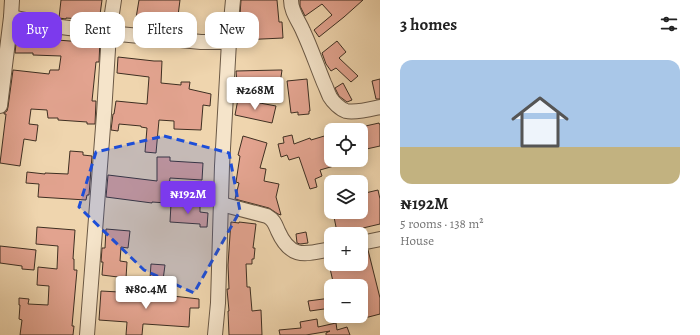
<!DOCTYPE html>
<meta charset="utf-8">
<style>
:root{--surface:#fff;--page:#f2f2f2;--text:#222;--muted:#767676;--accent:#7c3aed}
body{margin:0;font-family:Alegreya,serif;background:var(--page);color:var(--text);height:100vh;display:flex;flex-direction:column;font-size:15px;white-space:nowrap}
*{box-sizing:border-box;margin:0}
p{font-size:13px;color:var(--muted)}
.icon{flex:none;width:22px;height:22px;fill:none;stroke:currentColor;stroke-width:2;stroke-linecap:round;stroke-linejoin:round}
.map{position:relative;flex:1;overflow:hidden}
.panel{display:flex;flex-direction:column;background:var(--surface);width:320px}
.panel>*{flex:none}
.guide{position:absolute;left:12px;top:12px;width:308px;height:36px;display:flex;gap:8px}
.tools{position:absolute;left:324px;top:123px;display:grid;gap:8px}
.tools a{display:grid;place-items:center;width:44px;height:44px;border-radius:8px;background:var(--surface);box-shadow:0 2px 10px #0003;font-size:20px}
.price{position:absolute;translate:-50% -34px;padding:0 9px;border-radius:4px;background:#fff;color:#222;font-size:13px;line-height:26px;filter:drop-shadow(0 1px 2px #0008)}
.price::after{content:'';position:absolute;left:50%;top:24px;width:12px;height:9px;margin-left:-6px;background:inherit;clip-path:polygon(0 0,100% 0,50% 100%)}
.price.selected{background:var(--accent);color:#fff}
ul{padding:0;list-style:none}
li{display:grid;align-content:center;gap:8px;height:212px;padding:0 20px}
li span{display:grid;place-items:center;height:124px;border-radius:12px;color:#555}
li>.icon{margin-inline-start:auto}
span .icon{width:72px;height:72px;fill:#fffc;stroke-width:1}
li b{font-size:17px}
h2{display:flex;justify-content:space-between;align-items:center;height:48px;padding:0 20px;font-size:17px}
.tag{padding:0 14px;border-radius:12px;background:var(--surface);box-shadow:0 2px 10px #0003;font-size:14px;line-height:36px}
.tag.selected{background:var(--accent);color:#fff}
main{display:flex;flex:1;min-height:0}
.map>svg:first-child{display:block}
</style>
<main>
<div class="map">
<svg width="380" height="335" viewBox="0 0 380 335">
<rect width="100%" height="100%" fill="#efd5ae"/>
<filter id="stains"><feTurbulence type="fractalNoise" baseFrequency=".005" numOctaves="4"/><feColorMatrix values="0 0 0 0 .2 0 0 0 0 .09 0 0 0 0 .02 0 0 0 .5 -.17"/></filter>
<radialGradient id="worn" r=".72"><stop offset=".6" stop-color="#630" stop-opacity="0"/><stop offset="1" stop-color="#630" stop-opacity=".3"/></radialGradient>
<g fill="#e2a38f" stroke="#3e2f22">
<path d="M61 0H102L99 22 82 20V19L66 18V19L59 18Z"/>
<path d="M139 0H180L176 31 154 28V27L135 24Z"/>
<path d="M241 0H277L279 22H282L283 38 241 40 240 24H241L240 15Z"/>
<path d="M300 0H363L344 17 319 37 314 30 332 15 322 4 305 16 300 6Z"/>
<path d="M50 34 57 35V40L83 42V38L100 40 99 62H96L92 101H96L95 124H87V122L58 120V118H48L47 110 31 109 29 124 38 125 36 141 24 139 20 166 0 163 6 114H4V113L7 111 8 107 13 70 49 74 50 70H59L61 56 33 55V53H15L17 35Z"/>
<path d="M337 41 346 52 339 58 358 76 351 82 336 68 331 71 326 64 322 53Z"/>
<path d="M118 57 154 61H162L161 83 181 85V82H190L189 89 211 94 210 106 203 105 201 130 174 129V121L159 120 156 153 145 152 147 128 141 127V126L119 124 118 131 111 130 113 114H114L116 101 147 104 149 77 117 73Z"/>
<path d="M279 70H282L280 84 237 85 236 71Z"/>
<path d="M307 79 310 111H309V114L298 115V112L291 113 287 81Z"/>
<path d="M380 79V99H376L372 81Z"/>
<path d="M343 83 352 100 347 102 339 96 335 88Z"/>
<path d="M238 99 276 106 272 123 235 115Z"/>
<path d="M379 123V124H380V146L362 150 361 144V127Z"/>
<path d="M331 134V160H348V162L320 170 322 176 315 179 317 187 310 189 299 157 289 160 287 155 281 157 278 144 284 143 283 137 292 135 294 144 310 138 311 140Z"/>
<path d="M243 136 267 143 260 168 266 169 264 181 279 184 276 197 281 215 278 214 269 208 235 199 239 183 236 182 240 156 238 155Z"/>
<path d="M70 151 83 152V155L92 156 89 195H87L86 200 38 197 39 184 26 183 27 172 45 174V173L68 174Z"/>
<path d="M157 157H170V161L203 163 202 180 170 178 167 203 152 202V203L106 197 108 175 157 181Z"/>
<path d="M378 190 380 199V224L363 228 364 232 357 234H342L341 232H337L333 212H366L361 194Z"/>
<path d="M171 204 200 206V212L208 213 207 227H200V224L170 222Z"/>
<path d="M231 222 239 223V222L256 224 253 248H255L254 259H252V264H246L247 287H250L252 311 261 310 262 335H229L228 311H229L227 289H229L228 265 230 235Z"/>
<path d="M37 227 75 230 73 259H74V270H77L72 326H74L73 335H20L22 320 19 319 20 305H19V298L29 299 28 304 48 305 49 286 37 285 38 267 57 269 58 246 36 244Z"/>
<path d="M106 229 130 231 128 248 121 247 120 261 127 262 126 278 102 275 103 262H101L102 248H105Z"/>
<path d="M306 232 308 243 300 244 297 243 296 234Z"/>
<path d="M0 246 36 250 34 270 22 269V266L0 263Z"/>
<path d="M368 250 380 298V314L361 319V286H334L329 264H361V252Z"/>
<path d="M151 264 165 265 163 280 150 278Z"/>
<path d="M101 291 155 294 199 299V308H190L189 327 145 324H143L142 335H126L127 322 99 320Z"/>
<path d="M331 298V308L310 311 308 301Z"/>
<path d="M317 319 318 327 336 323 337 330 347 327 350 335H326V333L330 331 306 335H280L279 330 301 328 300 322Z"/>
</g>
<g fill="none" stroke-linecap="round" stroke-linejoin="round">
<defs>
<g id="minor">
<path d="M291 0C291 12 299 21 303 31 311 48 317 66 324 83 326 87 328 93 330 97 333 102 340 109 346 111 356 113 371 109 380 107"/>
<path d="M11 17 61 27 109 33 201 42H229L222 166 218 303 215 335"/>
<path d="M229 42 233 0"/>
<path d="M0 106 11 17 12 0"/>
<path d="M221 204 267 216C274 220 275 224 278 231 291 260 305 254 331 249"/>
<path d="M361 243 380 239"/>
<path d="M87 335 104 114 109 33 114 0"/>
</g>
</defs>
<use href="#minor" stroke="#6a5845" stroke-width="16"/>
<use href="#minor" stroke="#f5e4ca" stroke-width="14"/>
</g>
<path fill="#1d4ed8" fill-opacity="0.2" stroke="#1d4ed8" stroke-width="3" stroke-dasharray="8 5" stroke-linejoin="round" d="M164 136 229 153 240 211 194 293 144 270 79 207 96 152Z"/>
<rect width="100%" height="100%" filter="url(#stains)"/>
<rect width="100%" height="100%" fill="url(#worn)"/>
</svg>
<div class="tools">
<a><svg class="icon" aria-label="locate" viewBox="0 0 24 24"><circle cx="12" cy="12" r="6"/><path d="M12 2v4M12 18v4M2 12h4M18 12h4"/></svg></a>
<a><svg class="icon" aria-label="layers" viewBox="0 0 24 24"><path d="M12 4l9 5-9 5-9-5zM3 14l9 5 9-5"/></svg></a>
<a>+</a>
<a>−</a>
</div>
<b class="price" style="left:255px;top:111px">₦268M</b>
<b class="price selected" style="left:188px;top:215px">₦192M</b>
<b class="price" style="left:146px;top:310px">₦80.4M</b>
<div class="guide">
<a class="tag selected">Buy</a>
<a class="tag">Rent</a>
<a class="tag">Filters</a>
<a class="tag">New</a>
</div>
</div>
<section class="panel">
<h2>3 homes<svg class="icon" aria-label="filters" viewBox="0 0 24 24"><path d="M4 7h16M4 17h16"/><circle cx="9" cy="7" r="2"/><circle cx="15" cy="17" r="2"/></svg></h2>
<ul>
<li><span style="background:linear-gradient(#a9c7e8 70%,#c2b280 0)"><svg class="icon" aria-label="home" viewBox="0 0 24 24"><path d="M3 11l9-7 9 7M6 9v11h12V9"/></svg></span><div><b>₦192M</b><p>5 rooms · 138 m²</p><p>House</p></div></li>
</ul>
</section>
</main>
